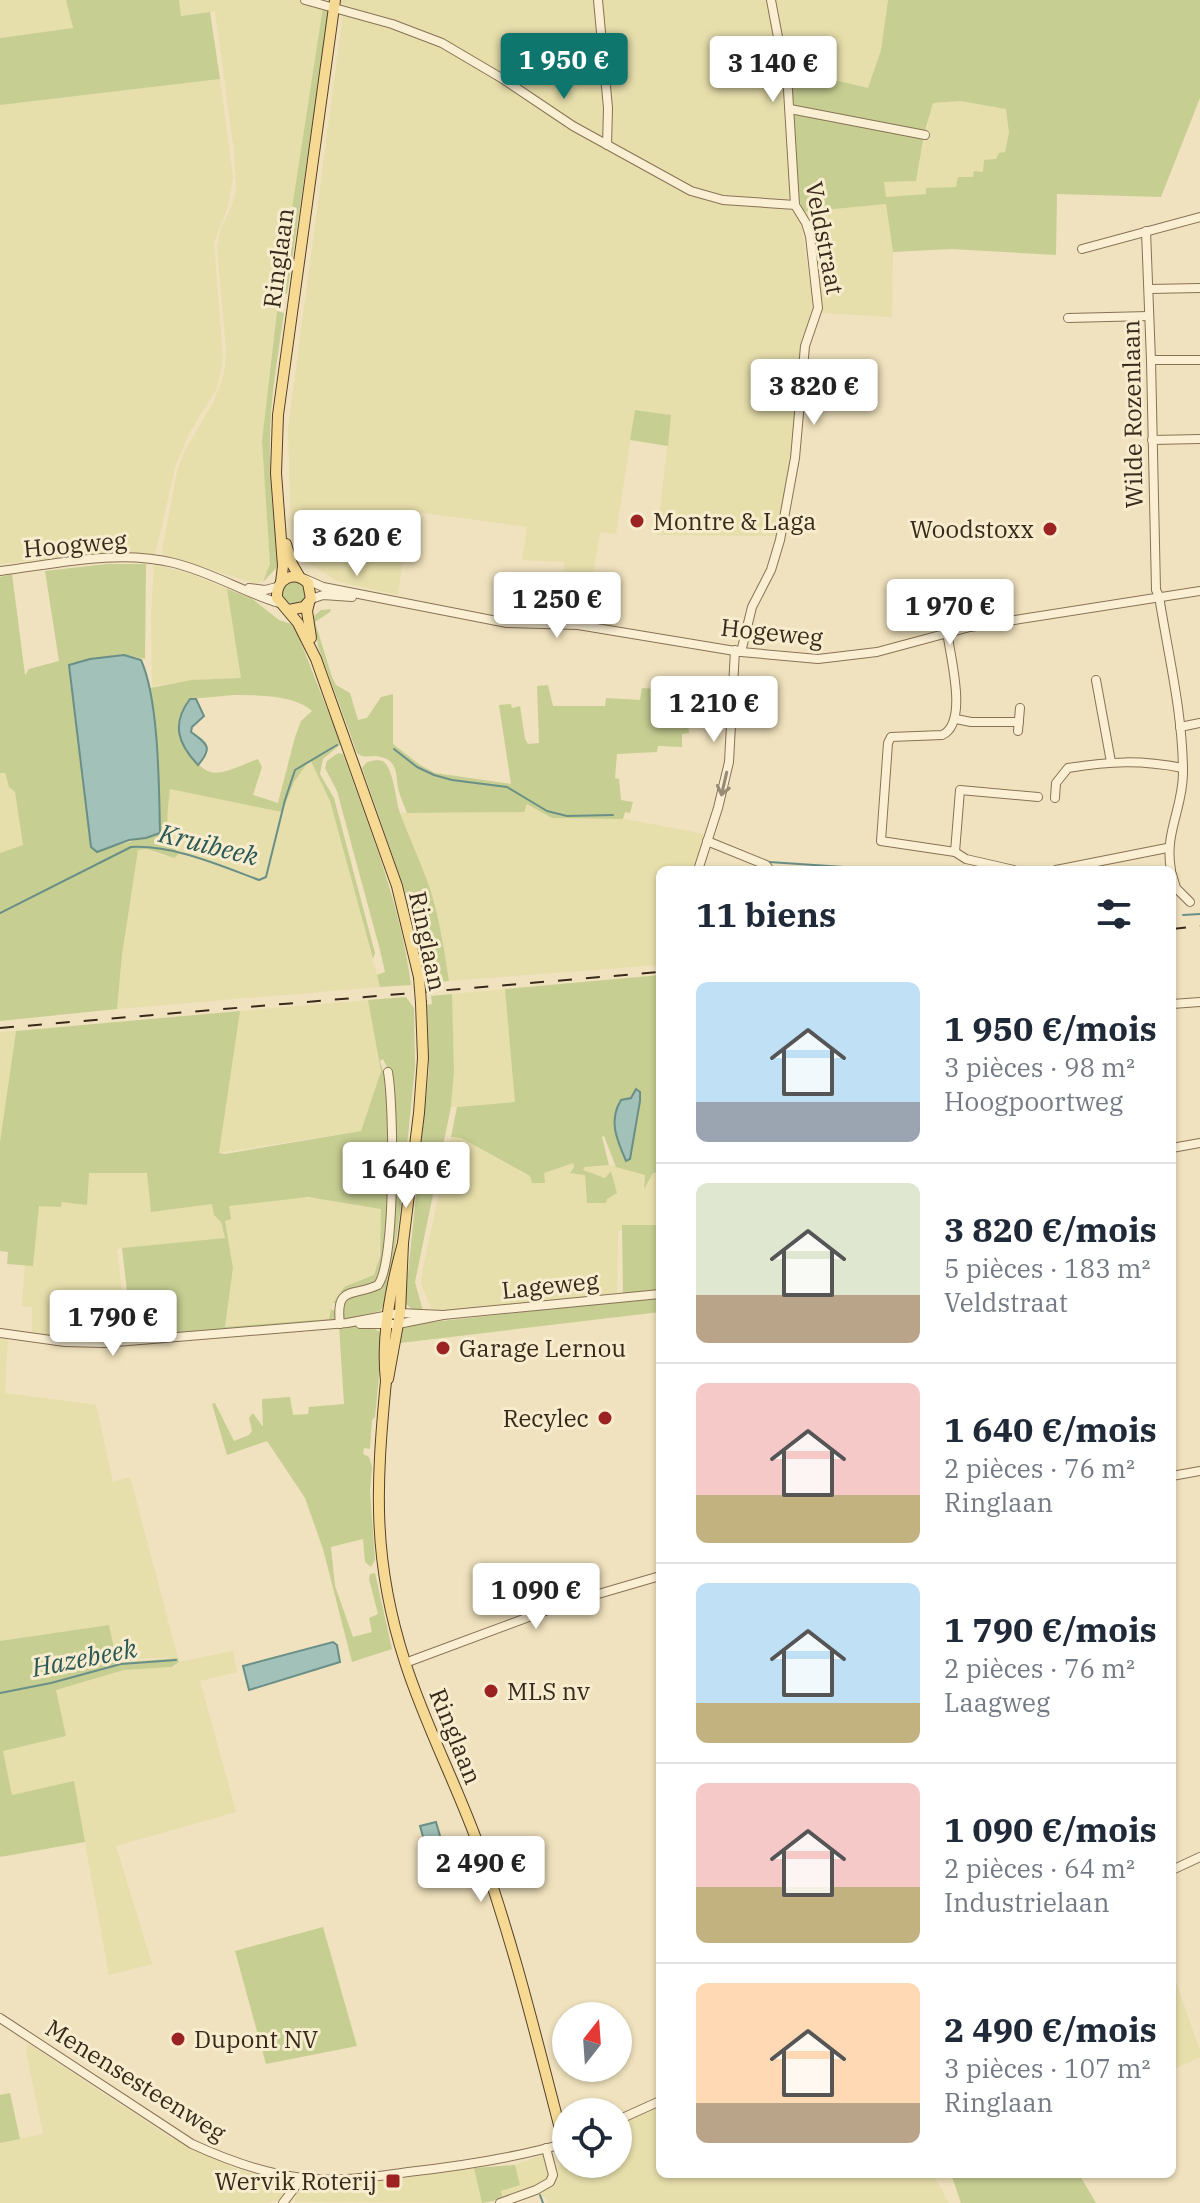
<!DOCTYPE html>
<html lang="fr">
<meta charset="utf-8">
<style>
:root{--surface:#fff;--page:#f2f2f3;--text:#1f2937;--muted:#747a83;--line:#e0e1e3;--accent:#0f766e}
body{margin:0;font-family:"IBM Plex Serif",serif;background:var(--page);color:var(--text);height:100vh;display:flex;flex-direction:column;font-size:30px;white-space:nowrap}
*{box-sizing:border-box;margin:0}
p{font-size:26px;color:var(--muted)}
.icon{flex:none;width:44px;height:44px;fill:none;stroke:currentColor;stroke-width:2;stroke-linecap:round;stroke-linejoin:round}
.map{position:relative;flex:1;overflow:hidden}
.details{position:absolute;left:656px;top:866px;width:520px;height:1312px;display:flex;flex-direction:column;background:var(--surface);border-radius:12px;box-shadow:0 2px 6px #0004}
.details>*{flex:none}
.needle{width:52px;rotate:17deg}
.tools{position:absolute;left:552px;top:2002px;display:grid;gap:16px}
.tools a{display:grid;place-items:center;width:80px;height:80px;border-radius:50%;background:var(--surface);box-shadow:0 2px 6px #0004;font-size:40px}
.price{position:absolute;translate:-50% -68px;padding:0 18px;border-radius:8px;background:#fff;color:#222;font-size:26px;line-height:52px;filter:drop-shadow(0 2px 4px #0008)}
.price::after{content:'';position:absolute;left:50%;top:48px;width:24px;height:18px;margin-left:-12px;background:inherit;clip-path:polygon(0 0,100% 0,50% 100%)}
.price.current{background:var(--accent);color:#fff}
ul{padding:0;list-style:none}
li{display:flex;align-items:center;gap:24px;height:200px;padding:0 40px}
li+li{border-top:2px solid var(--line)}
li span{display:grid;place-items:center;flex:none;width:224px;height:160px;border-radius:12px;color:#555}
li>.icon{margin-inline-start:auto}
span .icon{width:96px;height:96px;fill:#fffc;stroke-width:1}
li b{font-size:34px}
h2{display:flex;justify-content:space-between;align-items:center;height:96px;padding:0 40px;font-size:34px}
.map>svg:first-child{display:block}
</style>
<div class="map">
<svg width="1200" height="2203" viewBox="0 0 1200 2203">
<rect width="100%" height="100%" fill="#f0e2be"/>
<g fill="#e6deab">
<path d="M0 0H66L73 28 0 38Z"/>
<path d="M179 0H298L323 7 277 308 262 441 270 564 265 579 257 584 164 555 162 550 177 472 183 454 214 401 224 374 226 350 217 248 221 228 232 205 236 189 234 151 215 11 181 16Z"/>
<path d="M340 0H596L605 92 604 137 594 135 472 56 341 6Z"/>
<path d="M600 0H768L783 75 792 193 787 201 732 199 692 189 612 143Z"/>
<path d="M774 0H888L881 50 868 88 788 69Z"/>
<path d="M343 14 408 34 472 61 609 149 672 185 707 200 795 211 801 222 813 305 803 340 796 418 778 536 657 535 671 415 635 410 616 534 600 532 586 620 561 616 564 562 522 560 527 527 410 511 398 595 339 582 305 561 294 533 290 505 288 428Z"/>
<path d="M220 79 233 177 228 206 214 243 223 359 221 372 217 388 190 432 176 464 156 551 154 554 107 553 0 564V105Z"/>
<path d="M960 101 1007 109 1009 133 1005 152 983 172 974 171V177L958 182 956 187 927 188 926 194 885 197 884 182 916 181 932 103Z"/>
<path d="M886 204 893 252 892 317 822 313 813 236 803 212Z"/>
<path d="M154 564 188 573 227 589 242 678 191 680 152 686 151 617Z"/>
<path d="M310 758 330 801 380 987 117 1009 122 955 138 849H147L166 857 173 847 166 828 170 789 282 811 294 782Z"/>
<path d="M0 773H4L9 787 15 792 23 845 0 853Z"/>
<path d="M527 803 552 818 614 817 705 834 694 870H660V965L449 981 442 936 428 885 400 813 523 812Z"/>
<path d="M505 989 516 1102 451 1107 454 1072 452 994Z"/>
<path d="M368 1000 381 1071 361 1131 219 1153 240 1011Z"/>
<path d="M16 1031 0 1142V1032Z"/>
<path d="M451 1137 461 1138 526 1175 544 1173 573 1162 574 1167 570 1171 585 1175 587 1202 606 1199 617 1193 616 1189 611 1171 605 1178 583 1170 585 1167 615 1165 616 1167 636 1171 645 1175 643 1188 653 1173 660 1172V1225H623V1230L618 1231 617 1295 436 1312 431 1308 421 1284 422 1273Z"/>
<path d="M88 1173H147L212 1204 221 1221 225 1238 117 1249 126 1327 124 1337 93 1340 32 1334V1307L22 1306 25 1264 33 1265 39 1205 60 1207 62 1202Z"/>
<path d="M290 1197 337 1200 382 1209 378 1268 372 1278 344 1287 333 1303 329 1319 225 1328 233 1268 225 1221 228 1206Z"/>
<path d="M0 1336 8 1337 5 1393 96 1405 113 1482 130 1477 178 1658H148L117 1663 109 1625 0 1641Z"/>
<path d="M233 1651 237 1672 200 1681 236 1812 116 1846 152 1964 109 1975 74 1782 12 1795 3 1750 66 1736 56 1690 124 1670 175 1667 179 1662Z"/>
<path d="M1172 1970 1200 2051V2057L1172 2070Z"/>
<path d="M29 2044 171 2138 236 2169 289 2181 290 2188 282 2199 267 2203H0V2143L43 2134 26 2051Z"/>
<path d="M660 2107V2174H933L949 2203H548L546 2197H542L541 2191 545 2189 553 2167 560 2166 566 2157V2164H618V2125Z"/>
<path d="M545 2154 551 2177 534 2188 503 2199 501 2191 520 2185 515 2165Z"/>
<path d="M474 2168 482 2203 295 2202 296 2192 307 2183 374 2182Z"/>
</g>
<g fill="#c6ce92" fill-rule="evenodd">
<path d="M66 0H179L181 16 210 12 220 79 0 105V38L73 28Z"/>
<path d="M888 0H1200V98L1161 197 1057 194 1056 255 951 249 893 252 886 204 803 212 796 189 793 116 795 114 924 136 916 181 884 182 886 197 926 194V188L956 187 958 177H973L974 171 983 172 984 160 996 159 999 153 1005 152 1009 133 1006 109 960 101 933 103 925 131 796 107 792 102 788 69 868 88 881 50Z"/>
<path d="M323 7 329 12 287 294 279 293Z"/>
<path d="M277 311 284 313C278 355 270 399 270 442 269 483 274 524 279 565L263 582 270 564 262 441Z"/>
<path d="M635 410 671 415 668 446 630 440Z"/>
<path d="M107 564H146L145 659 124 655 90 659 79 754 93 850C103 852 130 840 146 838L158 781 150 688 191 680 241 678 227 589 251 598 279 620 294 625 341 744 323 759 320 774 334 798 375 953 373 959 330 801 310 759 294 782 282 812 170 789C168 813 162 835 179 854L174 858 147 849 138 850 122 955 117 1009 0 1021V853L23 845 15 792 9 787 5 773H0V577L12 574 25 675 29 669 59 661 45 571ZM234 695C256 695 295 695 312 711L301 721 295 737 278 803 253 795 262 767 258 759C246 763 234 770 222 772 194 779 187 738 179 719L190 699Z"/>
<circle cx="294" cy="593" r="12"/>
<path d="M331 609 330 612 315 622 332 677 336 685 350 693 358 720 367 718 381 697 393 694V744L420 765 435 773 511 784 499 705 511 704 512 708 520 706 525 739 528 744 539 743 537 686 548 685 553 706H605L606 698 640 700 642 688 673 690 674 702 672 705 687 716 689 733 682 734V747L658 746 657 752 617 754 615 778 619 779 621 800 633 802 630 813 625 812 623 819 552 818 527 804 524 812 407 813C404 805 400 797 398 788 396 775 398 761 381 757 371 754 365 760 357 753L319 649 312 618 321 610Z"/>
<path d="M338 753 343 754C370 830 401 905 411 985L380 987 377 975 385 972 380 950 337 791 325 768 327 761Z"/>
<path d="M377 760 383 761C394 770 395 798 400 813 409 837 419 859 428 883 439 915 444 948 449 981L430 983 429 973 424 974 408 900 362 768 367 762Z"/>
<path d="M660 975V1172L653 1173 644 1189 645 1175 616 1167 604 1136 602 1137 609 1165 585 1167 583 1170 605 1178 611 1171 617 1193 607 1199 606 1203H587L585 1175 570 1173 574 1167 573 1163 544 1173 545 1183H532L530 1176 461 1138 451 1137 457 1107 515 1102 505 989ZM631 1098 639 1106 630 1158C617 1135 601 1115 631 1098Z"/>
<path d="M452 994 454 1072 451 1107 415 1282 423 1311 412 1309 405 1303 429 1069 427 1005 432 1004 431 996Z"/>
<path d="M406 997 414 1008 415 1067 400 1214 387 1302 380 1311 345 1319 342 1315 344 1299 372 1289 387 1273 391 1075 383 1059 380 1061 388 1086 387 1210 383 1270 374 1284 346 1291 338 1303H333L344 1287 374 1275 380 1256 381 1209 308 1197 229 1206 231 1219 225 1221 233 1268 225 1327 329 1319 331 1309 336 1312 334 1320 136 1337 132 1335 122 1248 225 1238 221 1222 214 1215 212 1204 151 1212 147 1173H89L87 1205 62 1202 61 1207 39 1206 33 1266 7 1264 8 1252 0 1251V1142L16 1031 240 1011 219 1153 225 1154 361 1131 381 1071 368 1000Z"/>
<path d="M622 1225H660V1290L623 1294Z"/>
<path d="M660 1297V1312L400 1343V1329L405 1325Z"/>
<path d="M339 1326C354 1326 372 1323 383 1335L375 1417 372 1420 370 1449 364 1448 363 1454 369 1457 372 1467 370 1491 375 1560 371 1567 365 1562 363 1539 331 1547 335 1586 353 1637 372 1632 369 1618 378 1614 369 1579 370 1574 375 1573 392 1649 352 1662 323 1549 305 1498 267 1441 227 1455 212 1404 215 1403 234 1441 249 1435 252 1431 249 1418 253 1413 263 1427 262 1399 290 1397 293 1415 308 1414 309 1407 344 1404Z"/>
<path d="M109 1625 117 1663 178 1658 179 1662 172 1667 124 1670 56 1690 66 1736 3 1751 12 1795 74 1781 85 1842 0 1857V1641Z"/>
<path d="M323 1927 357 2046 266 2064 235 1951Z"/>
<path d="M10 2093 20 2139 0 2143V2095Z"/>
<path d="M515 2165 520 2185 501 2191 503 2199 482 2203 474 2168Z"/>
<path d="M951 2174H1079L1096 2203H961Z"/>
</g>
<g fill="#a2c1b9" stroke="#698f87" stroke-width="2">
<path d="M124 655 141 660C159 700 159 787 160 833L146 838 129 840 97 852 91 847 69 665 90 659Z"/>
<path d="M190 699H196L204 716 192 727 191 732C208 744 213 748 198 765 178 744 171 724 190 699Z"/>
<path d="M636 1089 640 1092V1101L630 1159 626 1161C617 1140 608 1121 621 1100L631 1098Z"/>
<path d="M333 1642 337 1645 340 1662 249 1690 243 1666Z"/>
<path d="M436 1822 448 1863 432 1868 420 1826Z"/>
</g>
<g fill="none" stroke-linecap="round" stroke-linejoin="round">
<g stroke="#698f87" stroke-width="2">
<path d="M394 749 417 767 434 775 452 780 507 787 547 811 567 816 613 815"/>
<path d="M769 862 844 867 853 870"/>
<path d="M0 913 131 847C174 845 219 865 259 880L266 877 285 800 295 770 337 745"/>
<path d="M1183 915 1200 914"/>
<path d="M0 1693 51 1683 121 1664 176 1660"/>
<path d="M540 2195 543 2203"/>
</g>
<defs>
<g id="minor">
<path d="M305 0 392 24 442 43 503 79 573 126 691 191 723 200 795 205"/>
<path d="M598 0 608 108 607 145"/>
<path d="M790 109 925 135"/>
<path d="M1146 231 1151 360 1156 590 1159 596C1168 654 1183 714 1183 773 1183 808 1164 833 1171 870"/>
<path d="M1082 249 1200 217"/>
<path d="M1149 289 1200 288"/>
<path d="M1068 318 1149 316"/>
<path d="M1151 360H1200"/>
<path d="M1152 440 1200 439"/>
<path d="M0 571C56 564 118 549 174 563 211 572 243 592 279 603"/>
<path d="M305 579 323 587 507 623 578 625 741 652 818 659 877 652 970 627 1200 591"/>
<path d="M249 588 265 590 277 587"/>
<path d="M311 599 323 595 352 597"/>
<path d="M947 631C950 657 969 723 942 735L891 737 888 743 881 841 955 852 960 790 1038 797"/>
<path d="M741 652 752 607 771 570 780 540 795 458 805 346 818 308 810 236 806 223 795 205 788 90 771 0"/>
<path d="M1096 680 1111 762"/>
<path d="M956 719 971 722H1019"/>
<path d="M1180 727 1200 723"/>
<path d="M1018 731 1020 708"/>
<path d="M1055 798 1056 783 1068 768C1111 761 1141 760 1183 768"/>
<path d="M707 841 766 865 770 870"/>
<path d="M955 852 966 859 1014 870"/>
<path d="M698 870 718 808 729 762 735 650"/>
<path d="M1056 870 1167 848"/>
<path d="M1172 874 1176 888 1190 902"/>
<path d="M1172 1004 1200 1002"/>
<path d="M1172 1148 1200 1143"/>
<path d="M340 1324C335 1284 354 1297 378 1285 396 1261 394 1106 388 1072"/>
<path d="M360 1324H398L443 1315 660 1294"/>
<path d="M0 1333 65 1342 104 1343 347 1323 400 1313 443 1315"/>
<path d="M1172 1476 1200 1471"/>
<path d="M405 1663 564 1604 660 1576"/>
<path d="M1172 1870 1200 1857"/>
<path d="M0 2018 192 2144C227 2160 264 2174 303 2178 339 2182 373 2177 408 2172 461 2166 515 2158 566 2143"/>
<path d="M618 2120 660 2101"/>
<path d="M283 2203 302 2178"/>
<path d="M500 2203 536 2190 550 2182 553 2175 546 2148"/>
</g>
<g id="major">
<path d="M286 544 292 564 299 576"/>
<path d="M281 582 283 566 276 473 278 415 335 0"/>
<path d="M309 603 307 611 311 638"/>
<path d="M289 610 304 607 311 599 308 583C294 570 276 578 277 598L298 623 316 659 397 886 419 977"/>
<path d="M403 1243C391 1286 381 1337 386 1381 376 1486 372 1560 405 1662 425 1725 457 1785 479 1847 514 1944 538 2045 564 2144"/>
<path d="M388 1379 400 1313 403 1243 419 1113 423 1058 421 1003"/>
</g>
</defs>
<use href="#minor" stroke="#897256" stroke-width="10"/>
<use href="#major" stroke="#56402b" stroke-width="12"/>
<use href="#minor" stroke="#faefd2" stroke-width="8"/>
<use href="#major" stroke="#f6d993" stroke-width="10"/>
<g stroke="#382a1b" stroke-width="2" stroke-dasharray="14 14" stroke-linecap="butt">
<path d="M1172 929 1200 926"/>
<path d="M0 1028 660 972"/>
</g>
<defs>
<path id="major-bridge" d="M419 977 421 1003"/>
</defs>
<use href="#major-bridge" stroke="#56402b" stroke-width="12" stroke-linecap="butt"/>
<use href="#major-bridge" stroke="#f6d993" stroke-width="10"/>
</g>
<defs><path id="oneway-shaft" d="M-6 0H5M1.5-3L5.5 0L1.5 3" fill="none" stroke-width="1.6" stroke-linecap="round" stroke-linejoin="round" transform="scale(2)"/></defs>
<use stroke="#998c76" href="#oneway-shaft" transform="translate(724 784) rotate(103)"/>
<g fill="#9b2423" stroke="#f7ecce" stroke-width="3">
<circle cx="637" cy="521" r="8"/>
<circle cx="1050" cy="529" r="8"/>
<circle cx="443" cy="1348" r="8"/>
<circle cx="605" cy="1418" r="8"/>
<circle cx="491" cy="1691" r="8"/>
<circle cx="178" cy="2039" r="8"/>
<rect x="385" y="2173" width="16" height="16" rx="4"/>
</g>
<g text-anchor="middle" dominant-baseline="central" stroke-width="6" stroke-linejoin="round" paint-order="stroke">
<g font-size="24" fill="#382a1b" stroke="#f7ecce">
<text transform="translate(825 238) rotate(79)">Veldstraat</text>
<text transform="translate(278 258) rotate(-82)">Ringlaan</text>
<text transform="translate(1132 414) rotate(-91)">Wilde Rozenlaan</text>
<text transform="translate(75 544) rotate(-5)">Hoogweg</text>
<text transform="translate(772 632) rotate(6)">Hogeweg</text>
<text transform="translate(428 941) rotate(78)">Ringlaan</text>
<text transform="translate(550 1285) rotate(-6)">Lageweg</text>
<text transform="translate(456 1736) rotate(68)">Ringlaan</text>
<text transform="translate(136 2080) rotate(32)">Menensesteenweg</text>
</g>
<g font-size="24" fill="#382a1b" stroke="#f7ecce" text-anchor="start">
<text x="653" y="521">Montre &amp; Laga</text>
<text x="1034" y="529" text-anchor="end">Woodstoxx</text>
<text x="459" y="1348">Garage Lernou</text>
<text x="589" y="1418" text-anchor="end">Recylec</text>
<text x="507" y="1691">MLS nv</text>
<text x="194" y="2039">Dupont NV</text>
<text x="377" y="2181" text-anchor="end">Wervik Roterij</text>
</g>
<g font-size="26" font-style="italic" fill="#2a5856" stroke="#f7ecce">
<text transform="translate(209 844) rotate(14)">Kruibeek</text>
<text transform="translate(84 1657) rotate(-11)">Hazebeek</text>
</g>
</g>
</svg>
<div class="tools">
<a><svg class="needle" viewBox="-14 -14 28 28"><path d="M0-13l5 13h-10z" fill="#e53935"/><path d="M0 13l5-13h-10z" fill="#747a83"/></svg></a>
<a><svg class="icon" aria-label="locate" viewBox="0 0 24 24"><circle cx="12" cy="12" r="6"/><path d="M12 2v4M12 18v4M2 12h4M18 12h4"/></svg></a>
</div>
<b class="price current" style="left:564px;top:101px">1 950 €</b>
<b class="price" style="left:773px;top:104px">3 140 €</b>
<b class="price" style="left:814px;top:427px">3 820 €</b>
<b class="price" style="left:357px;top:578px">3 620 €</b>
<b class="price" style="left:557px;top:640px">1 250 €</b>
<b class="price" style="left:950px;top:647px">1 970 €</b>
<b class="price" style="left:714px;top:744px">1 210 €</b>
<b class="price" style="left:406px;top:1210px">1 640 €</b>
<b class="price" style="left:113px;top:1358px">1 790 €</b>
<b class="price" style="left:536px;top:1631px">1 090 €</b>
<b class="price" style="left:481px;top:1904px">2 490 €</b>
<section class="details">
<h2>11 biens<svg class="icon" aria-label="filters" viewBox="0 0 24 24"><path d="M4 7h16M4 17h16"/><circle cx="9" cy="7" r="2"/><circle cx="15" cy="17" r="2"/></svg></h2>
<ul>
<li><span style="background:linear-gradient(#bfe0f5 75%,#9aa5b1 0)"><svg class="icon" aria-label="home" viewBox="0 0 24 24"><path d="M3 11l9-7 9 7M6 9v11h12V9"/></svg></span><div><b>1 950 €/mois</b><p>3 pièces · 98 m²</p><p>Hoogpoortweg</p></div></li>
<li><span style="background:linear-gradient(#dfe7d0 70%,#b9a48a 0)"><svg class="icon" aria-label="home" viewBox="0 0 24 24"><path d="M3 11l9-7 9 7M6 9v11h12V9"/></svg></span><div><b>3 820 €/mois</b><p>5 pièces · 183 m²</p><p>Veldstraat</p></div></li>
<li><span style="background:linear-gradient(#f6c9c9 70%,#c2b280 0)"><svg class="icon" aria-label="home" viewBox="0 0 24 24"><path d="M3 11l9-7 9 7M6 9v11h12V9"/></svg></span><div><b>1 640 €/mois</b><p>2 pièces · 76 m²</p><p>Ringlaan</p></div></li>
<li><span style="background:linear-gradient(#bfe0f5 75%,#c2b280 0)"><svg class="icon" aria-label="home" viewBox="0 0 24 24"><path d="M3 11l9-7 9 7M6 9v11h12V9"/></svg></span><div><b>1 790 €/mois</b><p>2 pièces · 76 m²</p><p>Laagweg</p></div></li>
<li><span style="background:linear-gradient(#f6c9c9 65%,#c2b280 0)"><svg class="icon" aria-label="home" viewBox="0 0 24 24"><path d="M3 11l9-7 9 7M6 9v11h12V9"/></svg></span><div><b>1 090 €/mois</b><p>2 pièces · 64 m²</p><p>Industrielaan</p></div></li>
<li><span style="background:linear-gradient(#ffd9b3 75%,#b9a48a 0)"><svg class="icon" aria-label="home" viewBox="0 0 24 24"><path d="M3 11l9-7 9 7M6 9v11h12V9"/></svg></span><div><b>2 490 €/mois</b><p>3 pièces · 107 m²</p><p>Ringlaan</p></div></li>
</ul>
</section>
</div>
